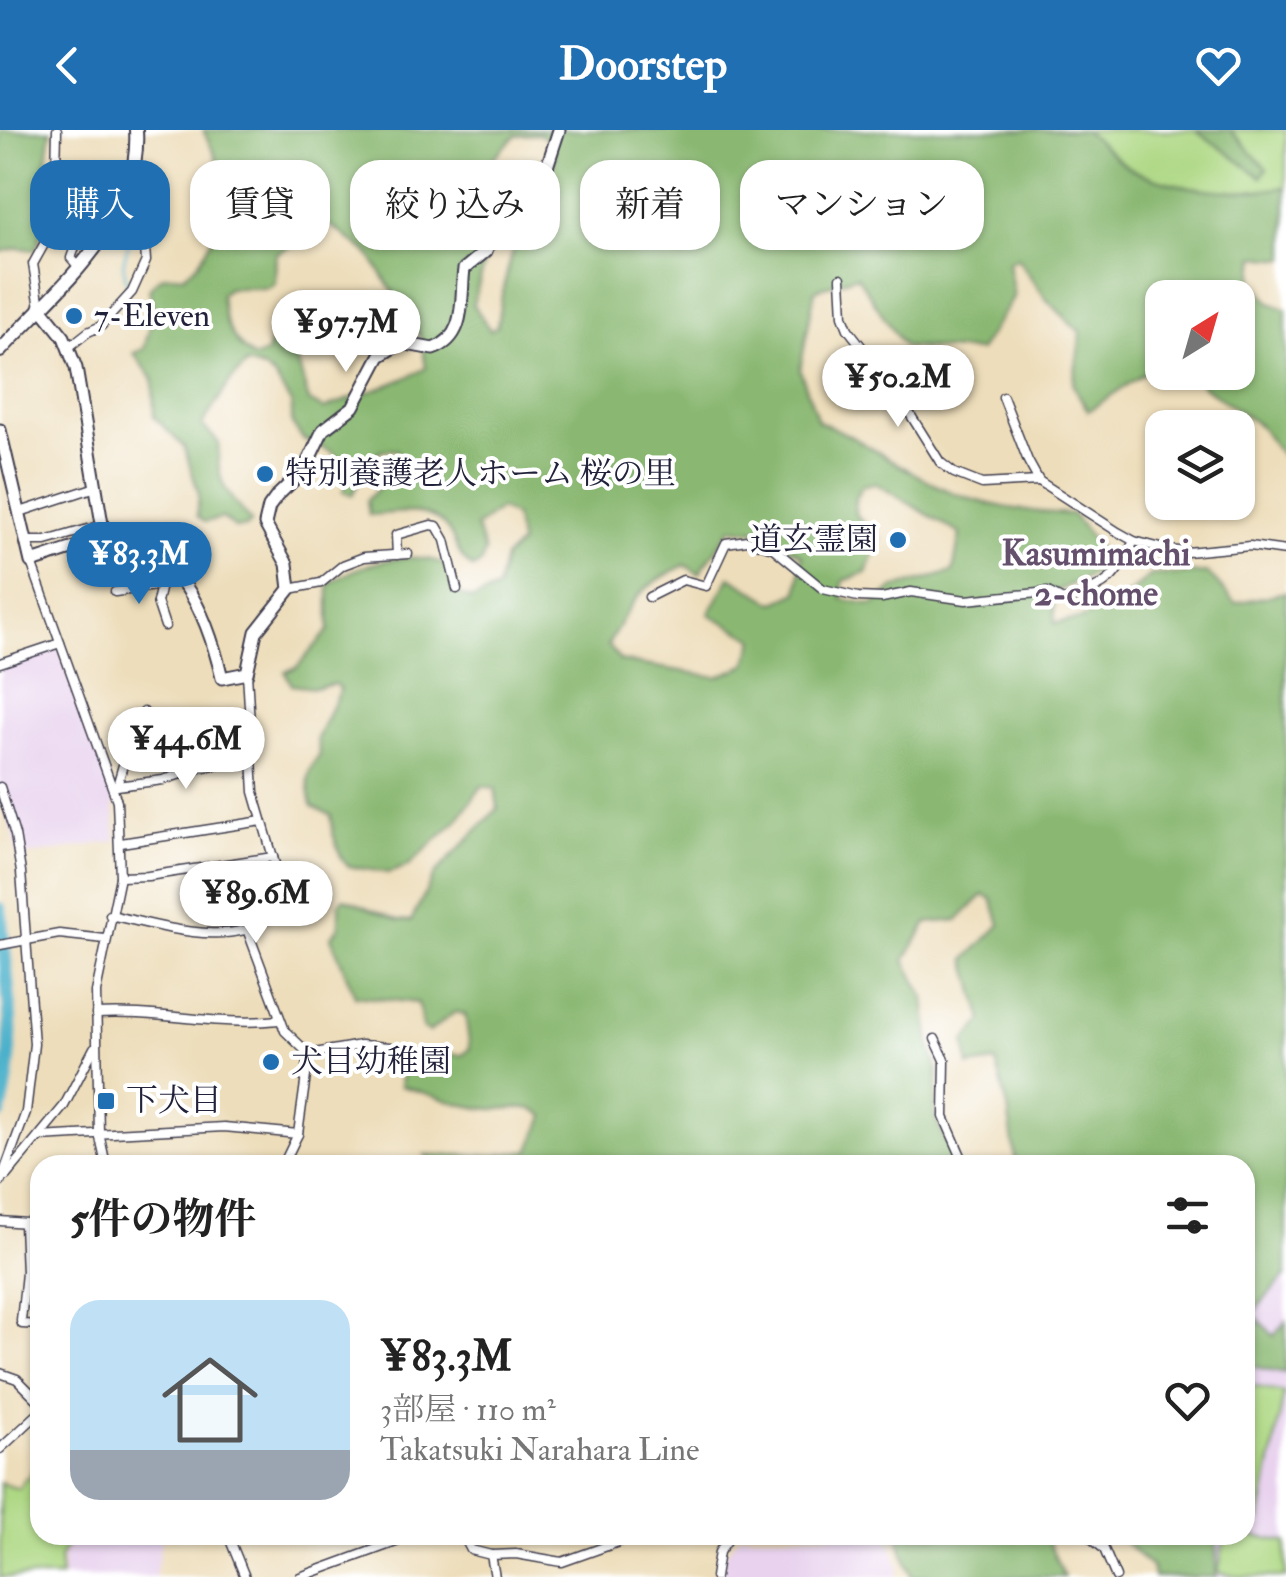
<!DOCTYPE html>
<html lang="ja">
<meta charset="utf-8">
<style>
:root{--surface:#fff;--page:#f6f6f6;--text:#222;--muted:#767676;--accent:#1f6fb2}
body{margin:0;font-family:"IM FELL Double Pica","Noto Serif JP",serif;background:var(--page);color:var(--text);height:100vh;display:flex;flex-direction:column;font-size:38px;white-space:nowrap}
*{box-sizing:border-box;margin:0}
p{font-size:32px;color:var(--muted)}
.icon{flex:none;width:55px;height:55px;fill:none;stroke:currentColor;stroke-width:2;stroke-linecap:round;stroke-linejoin:round}
.map{position:relative;flex:1;overflow:hidden}
.sheet{position:absolute;left:30px;top:1025px;width:1225px;height:390px;display:flex;flex-direction:column;background:var(--surface);border-radius:30px;box-shadow:0 2px 8px #0004}
.sheet>*{flex:none}
.guide{position:absolute;left:30px;top:30px;width:1228px;height:90px;display:flex;gap:20px}
.needle{width:65px;rotate:37deg}
.buttons{position:absolute;left:1145px;top:150px;display:grid;gap:20px}
.buttons a{display:grid;place-items:center;width:110px;height:110px;border-radius:20px;background:var(--surface);box-shadow:0 2px 8px #0004;font-size:50px}
.price{position:absolute;translate:-50% -85px;padding:0 22px;border-radius:35px;background:#fff;color:#222;font-size:32px;line-height:65px;filter:drop-shadow(0 2px 5px #0008)}
.price::after{content:'';position:absolute;left:50%;top:60px;width:30px;height:22px;margin-left:-15px;background:inherit;clip-path:polygon(0 0,100% 0,50% 100%)}
.price.selected{background:var(--accent);color:#fff}
ul{padding:0;list-style:none}
li{display:flex;align-items:center;gap:30px;height:250px;padding:0 40px}
li span{display:grid;place-items:center;flex:none;width:280px;height:200px;border-radius:30px;color:#555}
li>.icon{margin-inline-start:auto}
span .icon{width:120px;height:120px;fill:#fffc;stroke-width:1}
li b{font-size:42px}
h2{display:flex;justify-content:space-between;align-items:center;height:120px;padding:0 40px;font-size:42px}
.tag{padding:0 35px;border-radius:30px;background:var(--surface);box-shadow:0 2px 8px #0004;font-size:35px;line-height:90px}
.tag.selected{background:var(--accent);color:#fff}
header{display:flex;justify-content:space-between;align-items:center;height:130px;padding:0 40px;background:var(--accent);color:#fff;font-size:45px;font-weight:700}
.map>svg:first-child{display:block}
</style>
<header><svg class="icon" aria-label="back" viewBox="0 0 24 24"><path d="M15 5l-7 7 7 7"/></svg>Doorstep<svg class="icon" aria-label="heart" viewBox="0 0 24 24"><path d="M12 20l-8-8c-3-5 5-10 8-4 3-6 11-1 8 4z"/></svg></header>
<div class="map">
<svg width="1286" height="1447" viewBox="0 0 1286 1447">
<rect width="100%" height="100%" fill="#fff"/>
<filter id="ink" filterUnits="userSpaceOnUse"><feTurbulence type="fractalNoise" baseFrequency=".01" numOctaves="2"/><feDisplacementMap in="SourceGraphic" scale="20" xChannelSelector="R" yChannelSelector="G"/><feConvolveMatrix kernelMatrix="1 2 1 2 8 2 1 2 1" color-interpolation-filters="sRGB"/></filter>
<filter id="wash" filterUnits="userSpaceOnUse"><feTurbulence type="fractalNoise" baseFrequency=".0048" numOctaves="4" result="noise"/><feDisplacementMap in="SourceGraphic" scale="40" xChannelSelector="R" yChannelSelector="G"/><feGaussianBlur stdDeviation="2.25" result="paint"/><feColorMatrix in="noise" values="0 0 0 0 0 0 0 0 0 0 0 0 0 0 0 0 0 1.4 0 .05"/><feComposite in="paint" operator="in"/></filter>
<g filter="url(#wash)">
<rect width="100%" height="100%" fill="#edddba"/>
<g fill="#e8d2ee">
<path d="M57 514 113 667 116 711 18 727 0 657V533Z"/>
<path d="M1286 1081V1447H1164L1152 1405H1245V1101Z"/>
<path d="M77 1405H162L155 1447H63L62 1427Z"/>
<path d="M741 1405H887L899 1437 896 1447H722L726 1423Z"/>
</g>
<g fill="#aed884" stroke="#687d60" stroke-width="2.5">
<path d="M1060 0H1286V94L1206 99Z"/>
<path d="M1245 1254 1284 1263 1260 1390 1254 1396 1245 1394Z"/>
<path d="M38 1327 40 1405H74L59 1428 61 1447H0V1353L19 1359 25 1348 29 1349Z"/>
<path d="M1245 1404 1286 1412V1447H1240L1218 1443 1225 1405Z"/>
</g>
<g fill="#8ab872" stroke="#566d56" stroke-width="2.5" fill-rule="evenodd">
<path d="M0 0H51L46 36 53 64 50 84 35 120 19 118 0 122Z"/>
<path d="M203 0H1084C1101 13 1120 35 1140 43 1184 61 1239 65 1286 57V129L1256 126 1253 151 1270 173 1286 179V332L1260 296 1204 257 1193 243 1238 242V168H1162V231L1088 281 1073 255 1081 203 1047 170 1017 128 1008 133 1014 166 979 221 904 217 857 146 815 160 800 240 818 291C863 309 899 338 942 358 983 377 1028 382 1072 384L1100 419 1104 439 1053 463 1055 493 1081 489 1128 465 1151 445 1208 443 1235 473 1286 462V1145L1252 1184 1274 1206 1286 1191V1243L1245 1235V1035H1016L1008 978 996 932 969 936 965 911 983 891 966 829 1000 795 992 769 983 765 958 790 927 793 905 830 925 868 930 915 938 941 935 987 956 1035H431L425 1025 492 1026 529 1021 545 986C526 972 514 980 492 979 460 978 431 963 400 956L402 940 438 924 463 925 470 918 465 884 455 882 429 902 423 899 418 873 355 866 331 807 339 797V774L344 768 398 790 411 791 435 744 498 678 495 658 482 656 458 690 408 736 389 743 348 736 342 729 333 704 331 685 312 676C308 653 304 644 320 625L317 609 340 559 335 554 314 558 292 555 285 542 297 537 329 500V454C361 433 408 419 445 434L455 463 473 470 497 459 504 428 520 414 514 386 500 379 476 397 485 422 481 433 473 438C460 429 458 419 451 405 435 374 398 383 369 385L367 370 403 333 397 320H381L370 330 352 365 343 362 351 341 333 322 303 309 292 294V275L276 249 264 239 247 234 231 250 202 295 219 313C215 353 226 362 251 392L246 397 235 398 223 388 204 392 197 386 199 364 184 317 154 287 153 249 134 223 144 219 154 181 149 159C160 146 165 143 183 146 204 130 200 129 212 109 230 80 255 83 238 39L219 34ZM539 4 548 9 556 27C523 78 505 136 497 196L490 200 473 174 502 72 477 45 516 5ZM330 95 370 125 421 207 426 238C394 256 359 264 324 279L309 271 296 226 283 208 272 209 267 223 253 228C231 210 223 193 221 164L228 158H268L275 153 276 124ZM875 353 960 404 953 442 894 458 873 475 842 469 843 451 866 443 880 409 855 384V369L862 356ZM731 398 761 401 802 425 798 462 774 473 730 447 709 484 755 509 746 535 717 547 620 531 608 515C633 470 637 458 685 435L699 444Z"/>
<path d="M1196 0H1230L1267 39 1261 47Z"/>
<path d="M897 1405H1045L1064 1447H912Z"/>
<path d="M1117 1405H1217L1216 1447H1154L1152 1438Z"/>
</g>
<g fill="none" stroke-linecap="round" stroke-linejoin="round">
<path stroke="#4bb1ca" stroke-width="2.5" d="M128 160 123 134 133 97 131 89"/>
<path stroke="#4bb1ca" stroke-width="14" d="M0 779C6 854 20 907 0 983"/>
</g>
</g>
<g filter="url(#ink)">
<g fill="none" stroke-linecap="round" stroke-linejoin="round">
<defs>
<g id="minor">
<path d="M112 94 119 95 140 70 141 44 134 37"/>
<path d="M78 136 71 128 78 109 80 73"/>
<path d="M841 148 843 186 848 199 895 260 940 332 954 343 982 354 1039 351"/>
<path d="M40 177 33 134 52 100 55 85 57 0"/>
<path d="M69 217 88 202 101 196 132 162 146 131 143 89 134 82"/>
<path d="M1003 267 1028 331 1039 351 1118 402 1134 411 1169 420 1187 422 1250 416 1286 421"/>
<path d="M20 382 96 357"/>
<path d="M26 411H46L102 395"/>
<path d="M397 425 396 405 431 395 437 396 445 410 457 459"/>
<path d="M31 432 117 671 120 747 96 862 99 1003 106 1035"/>
<path d="M161 455 157 472 165 496"/>
<path d="M290 459 321 453 343 435 364 427 408 424"/>
<path d="M115 462 161 455 177 448"/>
<path d="M649 467 683 450 706 456 726 413 747 410 773 418 823 459 858 467 882 468 911 462 966 470 1048 462 1065 471C1108 453 1113 454 1134 411"/>
<path d="M0 533 60 513"/>
<path d="M129 613 202 605"/>
<path d="M117 656 163 650 199 638 252 629"/>
<path d="M117 656 133 600 144 582"/>
<path d="M0 657 15 705 21 742 34 914 26 982 0 1053"/>
<path d="M121 713 262 691"/>
<path d="M120 747 148 746 273 727"/>
<path d="M110 785C157 795 247 825 280 776L275 734 254 662 247 543"/>
<path d="M247 799 285 901 309 924 298 1004 283 1035"/>
<path d="M0 815 59 804 105 809"/>
<path d="M96 884C157 880 218 897 279 890"/>
<path d="M935 909 945 930 944 987 965 1035"/>
<path d="M309 924 361 915 390 917"/>
<path d="M39 1007 224 997 298 1004"/>
<path d="M6 1046 64 976 94 918"/>
<path d="M0 1091 40 1094"/>
<path d="M24 1094 26 1143 21 1191 22 1194 40 1195"/>
<path d="M0 1243 17 1249 40 1272"/>
<path d="M0 1319 40 1282"/>
<path d="M228 1405 245 1447"/>
<path d="M463 1405 471 1420 491 1425 495 1447"/>
<path d="M1087 1405 1104 1419 1116 1447"/>
<path d="M491 1425 516 1424 562 1432 638 1405"/>
<path d="M300 1447 415 1405"/>
<path d="M715 1447 719 1422 731 1405"/>
</g>
<g id="secondary">
<path d="M40 177 64 207 76 238 105 412"/>
<path d="M0 300 31 432C50 427 88 411 106 412 182 418 207 484 222 548L247 543 256 502 290 459 287 434 265 394 269 377 277 366 304 340 323 300 353 277 380 226 401 213 433 219C468 207 460 167 464 139L486 121 497 93 543 49 559 0"/>
</g>
<path id="primary" d="M0 221C57 159 142 93 136 0"/>
</defs>
<use href="#minor" stroke="#403e4e" stroke-width="11"/>
<use href="#secondary" stroke="#403e4e" stroke-width="15"/>
<use href="#primary" stroke="#403e4e" stroke-width="16"/>
<use href="#minor" stroke="#fff" stroke-width="8"/>
<use href="#secondary" stroke="#fff" stroke-width="11"/>
<use href="#primary" stroke="#fff" stroke-width="12"/>
</g>
</g>
<g fill="#1f6fb2" stroke="#fff" stroke-width="4">
<circle cx="74" cy="186" r="10"/>
<circle cx="265" cy="344" r="10"/>
<circle cx="898" cy="410" r="10"/>
<circle cx="271" cy="932" r="10"/>
<rect x="96" y="961" width="20" height="20" rx="5"/>
</g>
<g text-anchor="middle" dominant-baseline="central" stroke-width="8" stroke-linejoin="round" paint-order="stroke">
<g font-size="32" fill="#22223b" stroke="#fff" text-anchor="start">
<text x="94" y="186">7-Eleven</text>
<text x="285" y="344">特別養護老人ホーム 桜の里</text>
<text x="878" y="410" text-anchor="end">道玄霊園</text>
<text x="291" y="932">犬目幼稚園</text>
<text x="126" y="971">下犬目</text>
</g>
<g font-size="35" font-weight="bold" fill="#64506c" stroke="#fff">
<text x="1096" y="424">Kasumimachi<tspan x="1096" dy="40">2-chome</tspan></text>
</g>
</g>
</svg>
<div class="buttons">
<a><svg class="needle" viewBox="-14 -14 28 28"><path d="M0-13l5 13h-10z" fill="#e53935"/><path d="M0 13l5-13h-10z" fill="#767676"/></svg></a>
<a><svg class="icon" aria-label="layers" viewBox="0 0 24 24"><path d="M12 4l9 5-9 5-9-5zM3 14l9 5 9-5"/></svg></a>
</div>
<b class="price" style="left:346px;top:245px">¥97.7M</b>
<b class="price" style="left:898px;top:300px">¥50.2M</b>
<b class="price selected" style="left:139px;top:477px">¥83.3M</b>
<b class="price" style="left:186px;top:662px">¥44.6M</b>
<b class="price" style="left:256px;top:816px">¥89.6M</b>
<div class="guide">
<a class="tag selected">購入</a>
<a class="tag">賃貸</a>
<a class="tag">絞り込み</a>
<a class="tag">新着</a>
<a class="tag">マンション</a>
</div>
<section class="sheet">
<h2>5件の物件<svg class="icon" aria-label="filters" viewBox="0 0 24 24"><path d="M4 7h16M4 17h16"/><circle cx="9" cy="7" r="2"/><circle cx="15" cy="17" r="2"/></svg></h2>
<ul>
<li><span style="background:linear-gradient(#bfe0f5 75%,#9aa5b1 0)"><svg class="icon" aria-label="home" viewBox="0 0 24 24"><path d="M3 11l9-7 9 7M6 9v11h12V9"/></svg></span><div><b>¥83.3M</b><p>3部屋 · 110 m²</p><p>Takatsuki Narahara Line</p></div><svg class="icon" aria-label="heart" viewBox="0 0 24 24"><path d="M12 20l-8-8c-3-5 5-10 8-4 3-6 11-1 8 4z"/></svg></li>
</ul>
</section>
</div>
